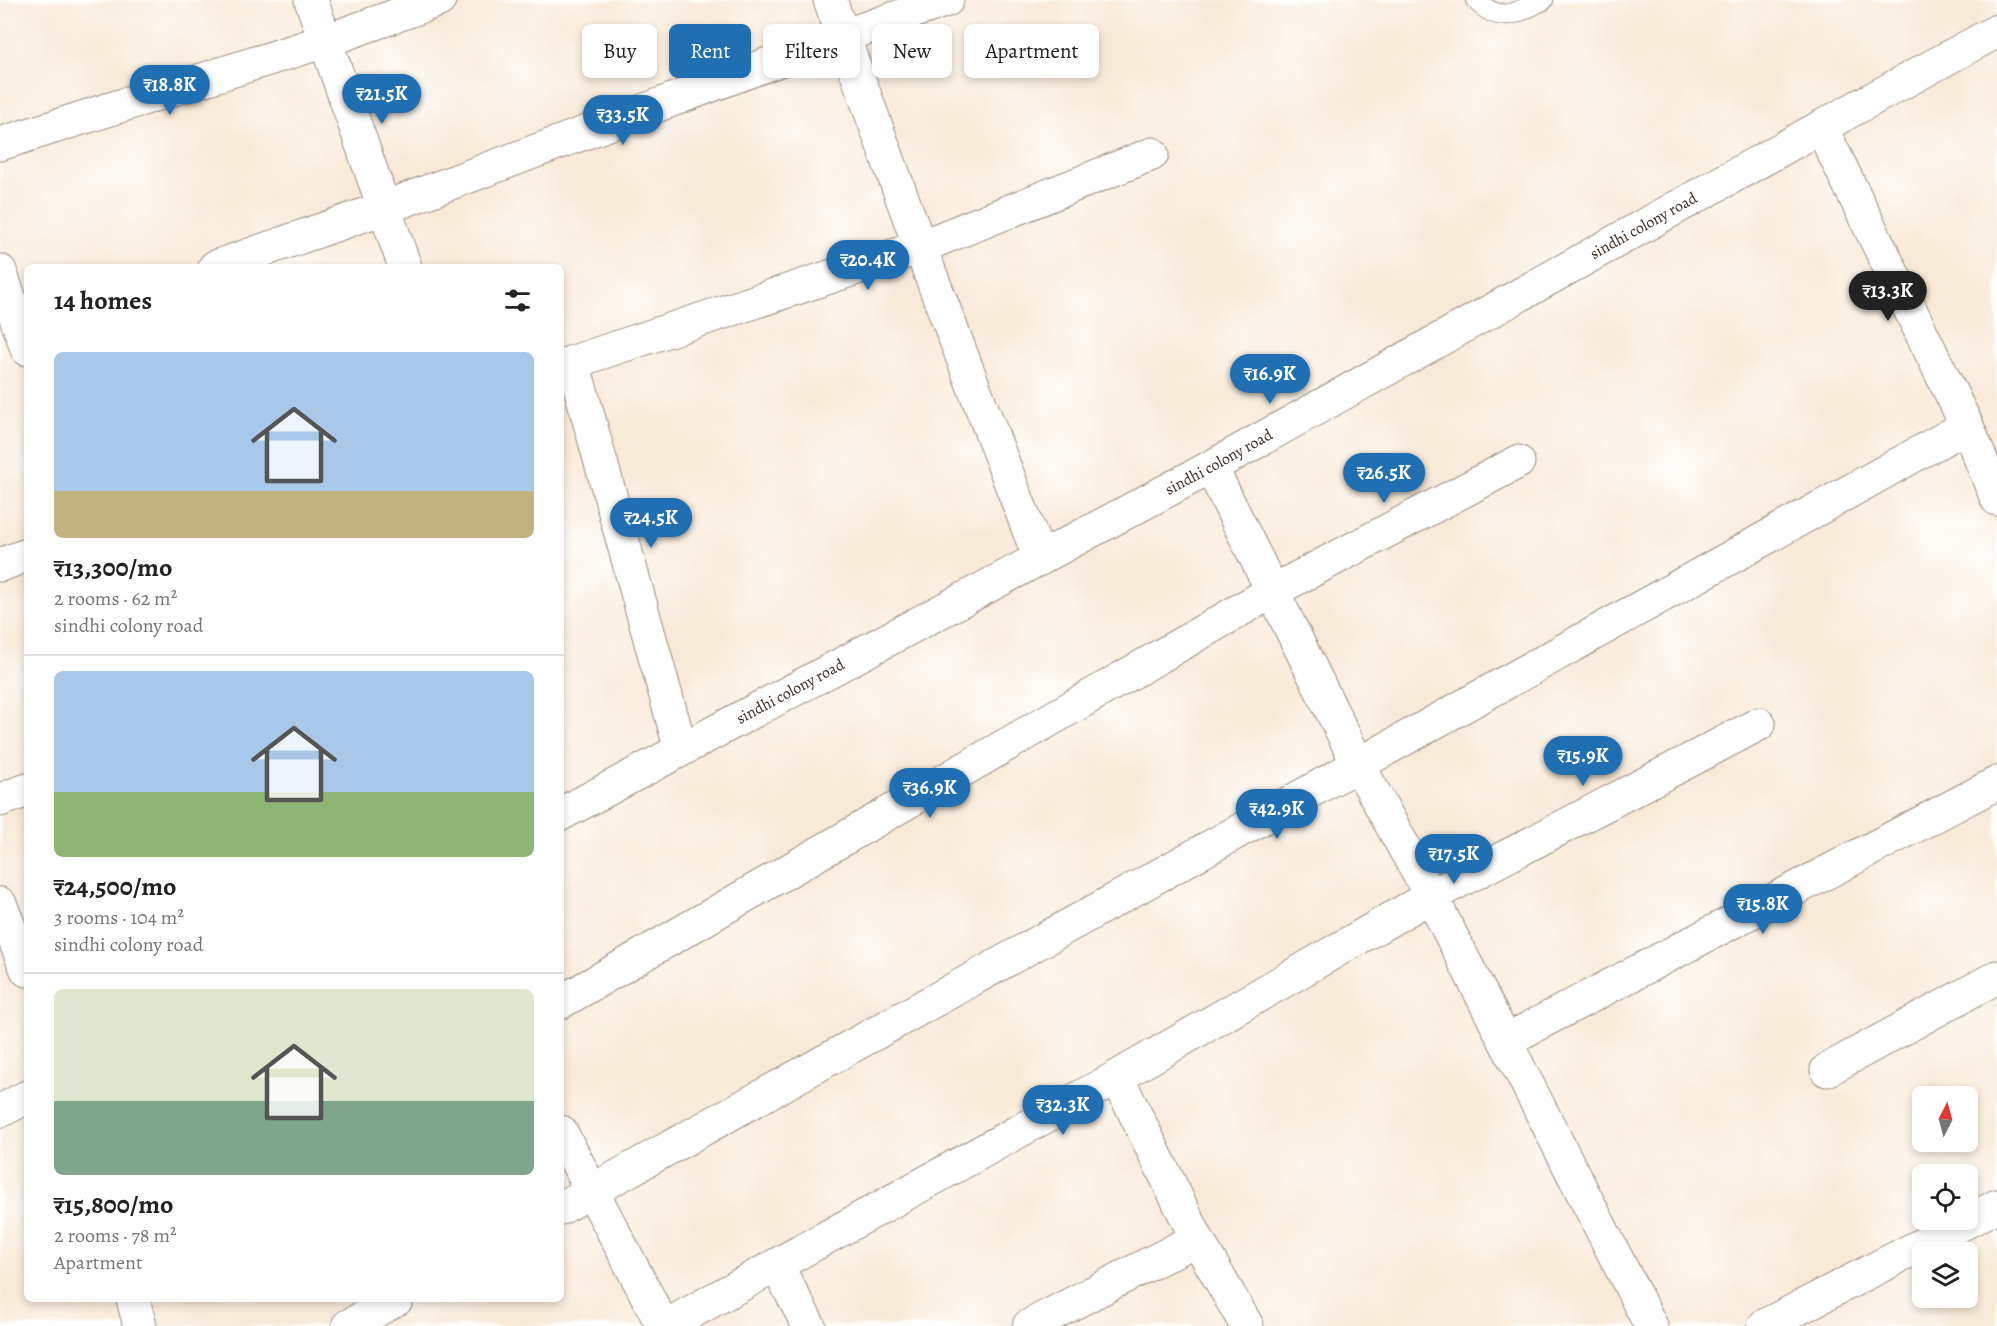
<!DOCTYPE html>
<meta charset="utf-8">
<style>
:root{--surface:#fff;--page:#f2f2f2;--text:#222;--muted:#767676;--line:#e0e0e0;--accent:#1f6fb2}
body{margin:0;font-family:Alegreya,serif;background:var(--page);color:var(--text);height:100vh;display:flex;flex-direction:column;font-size:22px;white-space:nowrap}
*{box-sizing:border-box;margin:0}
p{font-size:20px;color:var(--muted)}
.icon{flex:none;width:33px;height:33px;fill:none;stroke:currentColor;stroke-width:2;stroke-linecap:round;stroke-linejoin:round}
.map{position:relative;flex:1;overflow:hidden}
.details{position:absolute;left:24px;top:264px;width:540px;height:1038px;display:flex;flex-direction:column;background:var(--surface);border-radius:9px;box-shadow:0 3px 9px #0003}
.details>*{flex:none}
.banner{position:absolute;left:582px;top:24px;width:570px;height:54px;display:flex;gap:12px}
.needle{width:39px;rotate:6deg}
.tools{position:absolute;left:1912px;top:1086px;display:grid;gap:12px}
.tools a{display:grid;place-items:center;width:66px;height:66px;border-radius:9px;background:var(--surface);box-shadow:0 3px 9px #0003;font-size:30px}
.price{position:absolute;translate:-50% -51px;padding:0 14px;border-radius:21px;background:var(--accent);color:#fff;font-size:20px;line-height:39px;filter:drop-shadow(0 2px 3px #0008)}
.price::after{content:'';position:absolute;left:50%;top:36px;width:18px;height:14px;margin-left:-9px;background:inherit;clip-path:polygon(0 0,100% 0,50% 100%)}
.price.current{background:#222;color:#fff}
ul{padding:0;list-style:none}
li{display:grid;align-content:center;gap:12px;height:318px;padding:0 30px}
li+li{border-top:2px solid var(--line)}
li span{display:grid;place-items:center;height:186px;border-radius:9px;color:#555}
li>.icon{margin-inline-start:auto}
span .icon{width:108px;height:108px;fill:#fffc;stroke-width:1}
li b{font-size:26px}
h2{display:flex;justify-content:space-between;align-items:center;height:72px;padding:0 30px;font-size:26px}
.pill{padding:0 21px;border-radius:9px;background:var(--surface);box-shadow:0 3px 9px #0003;font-size:21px;line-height:54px}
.pill.current{background:var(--accent);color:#fff}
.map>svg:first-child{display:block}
</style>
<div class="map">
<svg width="1997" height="1326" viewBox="0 0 1997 1326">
<rect width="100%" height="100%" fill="#fff"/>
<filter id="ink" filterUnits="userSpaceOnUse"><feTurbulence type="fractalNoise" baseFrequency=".0167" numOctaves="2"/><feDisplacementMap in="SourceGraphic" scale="12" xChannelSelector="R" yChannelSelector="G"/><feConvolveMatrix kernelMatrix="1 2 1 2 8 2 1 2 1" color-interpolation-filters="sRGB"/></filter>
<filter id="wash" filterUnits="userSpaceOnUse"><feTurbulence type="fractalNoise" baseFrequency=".008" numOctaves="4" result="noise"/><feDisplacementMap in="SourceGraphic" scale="24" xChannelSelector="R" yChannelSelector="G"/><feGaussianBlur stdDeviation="1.35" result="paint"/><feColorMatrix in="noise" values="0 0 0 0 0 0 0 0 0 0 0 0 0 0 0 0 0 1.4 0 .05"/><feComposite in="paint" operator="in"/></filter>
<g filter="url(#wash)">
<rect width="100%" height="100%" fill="#f8ead9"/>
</g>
<g filter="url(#ink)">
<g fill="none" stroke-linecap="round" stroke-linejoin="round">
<defs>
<path id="lane" d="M1476 0C1500 25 1516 13 1543 0"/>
<g id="street">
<path d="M311 0 405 267"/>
<path d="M830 0 920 247 1040 559"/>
<path d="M1821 127 1967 426 1997 499"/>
<path d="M0 144 325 41 439 0"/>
<path d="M215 267 384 208 843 36 947 0"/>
<path d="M0 271 27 349"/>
<path d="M573 362 681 750"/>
<path d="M561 366 920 247 1152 154"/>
<path d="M1211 467 1359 766 1431 896 1651 1326"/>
<path d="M0 565 27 555"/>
<path d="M0 800 27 790"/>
<path id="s1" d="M561 814 1211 467 1821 127 1997 31"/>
<path d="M0 904 27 970"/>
<path d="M561 1002 1273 591 1518 462"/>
<path d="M1505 1041 1997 783"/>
<path d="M1827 1070 1997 977"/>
<path d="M1117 1077 1197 1239 1247 1326"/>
<path d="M0 1111 27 1097"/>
<path d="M561 1132 663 1326"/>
<path d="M561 1208 1967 426"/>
<path d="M777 1266 809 1326"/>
<path d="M133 1299 140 1326"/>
<path d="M348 1326 397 1299"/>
<path d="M666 1326 1117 1077 1431 896 1759 724"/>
<path d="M1029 1326 1197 1239"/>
<path d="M1764 1326 1997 1206"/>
</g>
</defs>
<use href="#lane" stroke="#9a8a7c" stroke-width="22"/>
<use href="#street" stroke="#9a8a7c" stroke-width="35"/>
<use href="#lane" stroke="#fff" stroke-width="20"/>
<use href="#street" stroke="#fff" stroke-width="33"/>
</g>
</g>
<g text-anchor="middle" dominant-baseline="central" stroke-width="4.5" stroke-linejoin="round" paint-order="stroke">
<g font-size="16" fill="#3b2a1e" stroke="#fff">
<text stroke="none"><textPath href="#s1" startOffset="1232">sindhi colony road</textPath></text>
<text stroke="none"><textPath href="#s1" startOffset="746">sindhi colony road</textPath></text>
<text stroke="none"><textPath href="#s1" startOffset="260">sindhi colony road</textPath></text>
</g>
</g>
</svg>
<div class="tools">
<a><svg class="needle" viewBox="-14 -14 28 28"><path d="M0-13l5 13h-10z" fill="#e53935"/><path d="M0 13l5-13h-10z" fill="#767676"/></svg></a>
<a><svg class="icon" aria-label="locate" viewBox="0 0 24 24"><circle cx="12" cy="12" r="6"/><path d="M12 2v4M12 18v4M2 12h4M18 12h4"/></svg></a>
<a><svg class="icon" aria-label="layers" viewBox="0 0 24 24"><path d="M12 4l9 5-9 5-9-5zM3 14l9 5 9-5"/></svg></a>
</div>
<b class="price" style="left:170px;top:116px">₹18.8K</b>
<b class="price" style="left:382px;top:125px">₹21.5K</b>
<b class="price" style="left:623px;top:146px">₹33.5K</b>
<b class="price" style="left:868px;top:291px">₹20.4K</b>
<b class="price current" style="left:1888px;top:322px">₹13.3K</b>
<b class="price" style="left:1270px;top:405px">₹16.9K</b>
<b class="price" style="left:1384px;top:504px">₹26.5K</b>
<b class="price" style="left:651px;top:549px">₹24.5K</b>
<b class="price" style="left:1583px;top:787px">₹15.9K</b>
<b class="price" style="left:930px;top:819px">₹36.9K</b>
<b class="price" style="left:1277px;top:840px">₹42.9K</b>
<b class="price" style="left:1454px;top:885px">₹17.5K</b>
<b class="price" style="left:1763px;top:935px">₹15.8K</b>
<b class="price" style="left:1063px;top:1136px">₹32.3K</b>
<div class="banner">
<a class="pill">Buy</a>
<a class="pill current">Rent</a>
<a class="pill">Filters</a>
<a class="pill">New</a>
<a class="pill">Apartment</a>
</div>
<section class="details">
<h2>14 homes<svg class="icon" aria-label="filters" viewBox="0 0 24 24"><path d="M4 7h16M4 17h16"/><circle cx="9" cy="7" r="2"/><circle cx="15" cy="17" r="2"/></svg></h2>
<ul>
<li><span style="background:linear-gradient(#a9c7e8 75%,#c2b280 0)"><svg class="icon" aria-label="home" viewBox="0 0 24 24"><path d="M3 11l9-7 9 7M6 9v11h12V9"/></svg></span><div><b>₹13,300/mo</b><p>2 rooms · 62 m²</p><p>sindhi colony road</p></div></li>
<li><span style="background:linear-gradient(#a9c7e8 65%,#8fb573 0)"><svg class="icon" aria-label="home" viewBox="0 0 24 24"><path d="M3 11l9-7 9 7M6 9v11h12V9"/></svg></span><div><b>₹24,500/mo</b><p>3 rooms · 104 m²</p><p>sindhi colony road</p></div></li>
<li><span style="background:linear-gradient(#dfe7d0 60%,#7fa58c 0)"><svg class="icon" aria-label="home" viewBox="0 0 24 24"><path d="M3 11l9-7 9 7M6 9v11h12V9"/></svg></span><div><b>₹15,800/mo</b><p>2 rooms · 78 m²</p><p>Apartment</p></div></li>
</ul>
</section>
</div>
